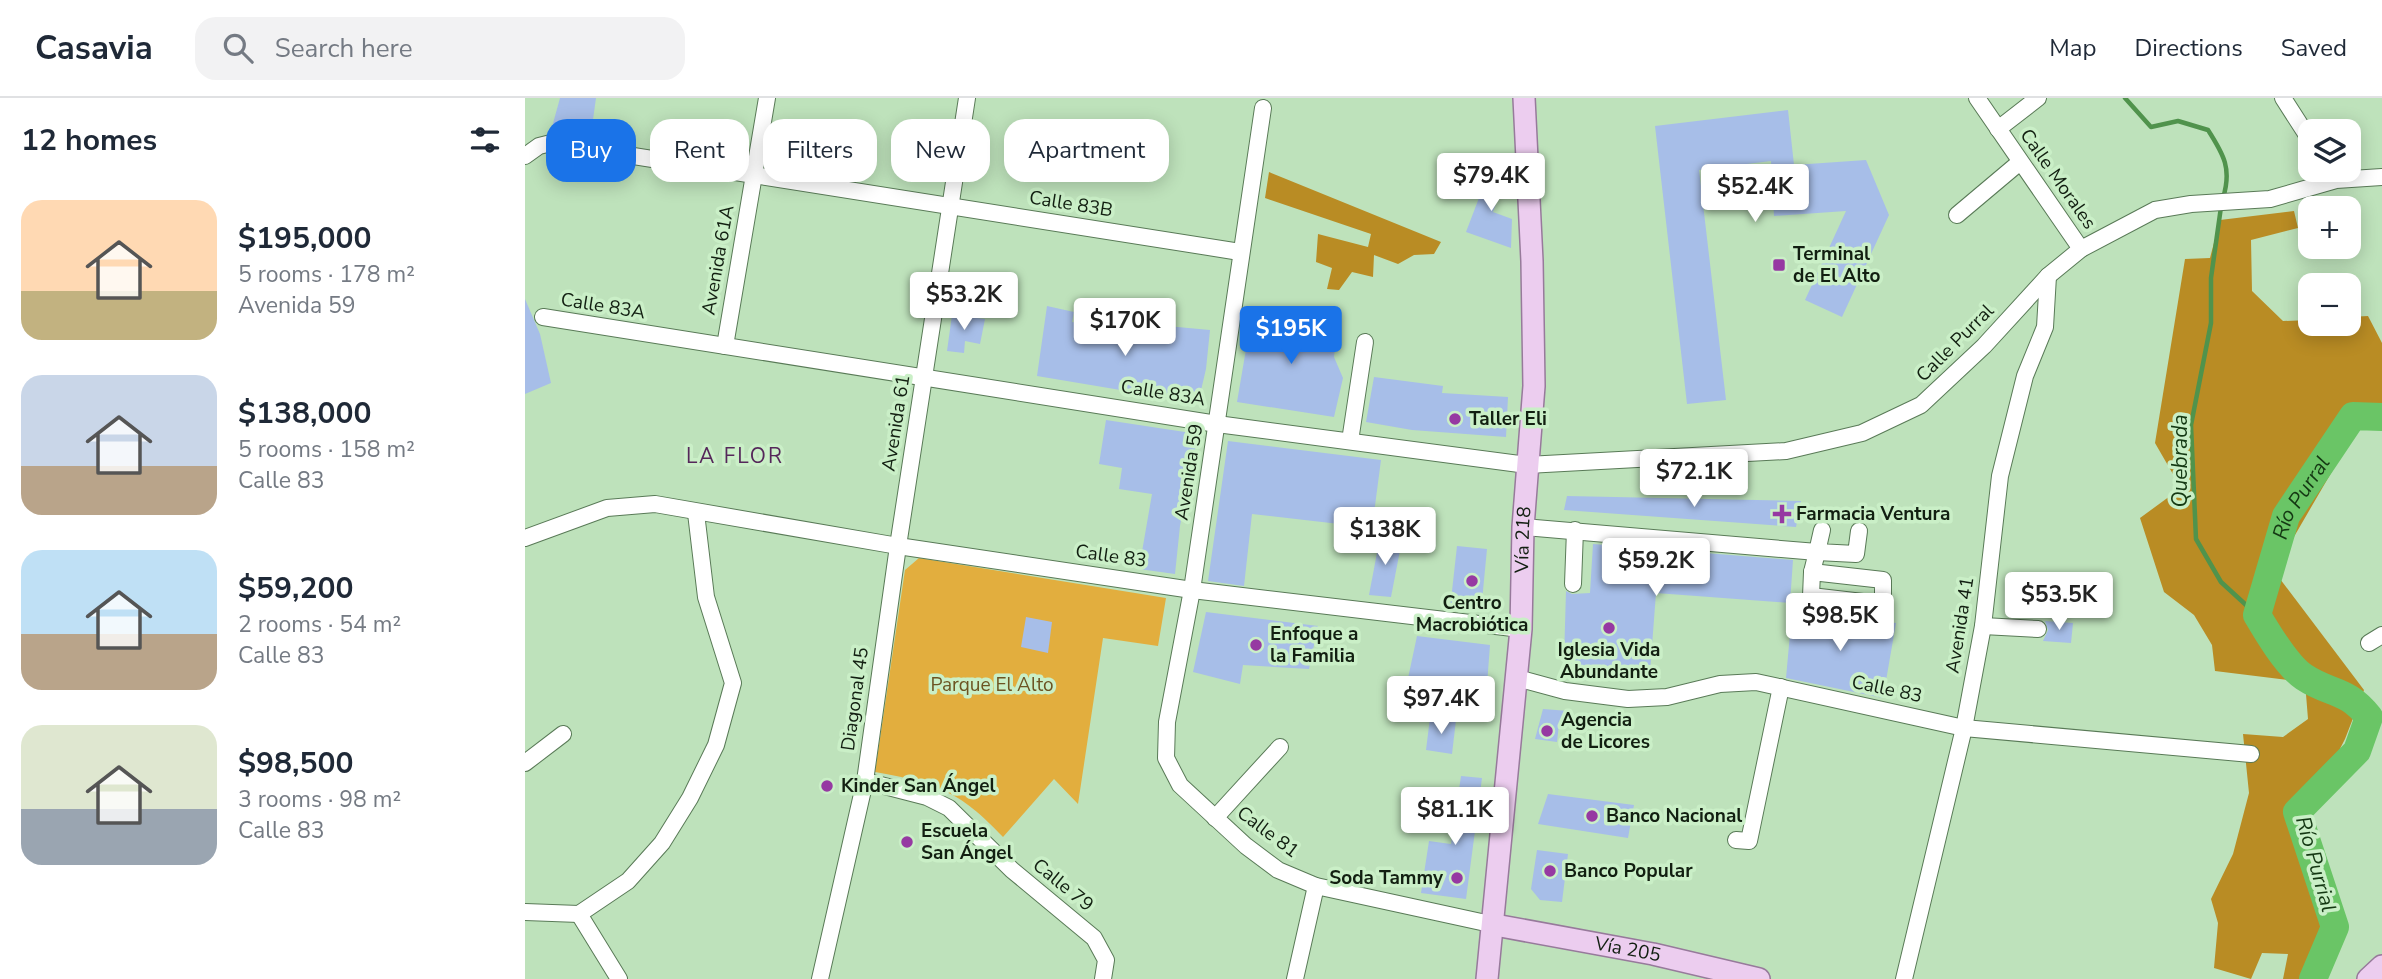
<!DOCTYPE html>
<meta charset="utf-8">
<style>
:root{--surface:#fff;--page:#f2f2f3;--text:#1f2937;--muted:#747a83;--line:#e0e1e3;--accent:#1a73e8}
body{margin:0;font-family:"Nunito Sans",sans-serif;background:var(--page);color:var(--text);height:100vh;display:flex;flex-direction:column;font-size:26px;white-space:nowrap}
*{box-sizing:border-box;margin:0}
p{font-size:23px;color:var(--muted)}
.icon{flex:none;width:38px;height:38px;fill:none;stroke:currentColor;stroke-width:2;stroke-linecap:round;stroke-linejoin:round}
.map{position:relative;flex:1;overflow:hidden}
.drawer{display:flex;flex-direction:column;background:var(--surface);width:525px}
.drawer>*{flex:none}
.guide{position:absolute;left:21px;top:21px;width:665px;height:63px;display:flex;gap:14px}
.tools{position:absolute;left:1773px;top:21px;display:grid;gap:14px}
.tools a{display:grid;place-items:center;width:63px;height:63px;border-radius:14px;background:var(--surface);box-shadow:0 4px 18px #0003;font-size:35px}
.price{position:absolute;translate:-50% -60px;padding:0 16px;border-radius:7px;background:#fff;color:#222;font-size:23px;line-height:46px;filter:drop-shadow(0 2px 4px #0008)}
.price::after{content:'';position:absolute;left:50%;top:42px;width:21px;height:16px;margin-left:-10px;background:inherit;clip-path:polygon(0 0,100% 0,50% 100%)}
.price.selected{background:var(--accent);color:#fff}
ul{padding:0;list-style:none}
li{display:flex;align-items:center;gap:21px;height:175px;padding:0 21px}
li span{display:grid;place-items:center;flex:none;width:196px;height:140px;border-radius:21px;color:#555}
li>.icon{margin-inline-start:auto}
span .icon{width:84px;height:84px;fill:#fffc;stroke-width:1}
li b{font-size:30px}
h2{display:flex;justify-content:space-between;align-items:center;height:84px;padding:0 21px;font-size:30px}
.chip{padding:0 24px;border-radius:21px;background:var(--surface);box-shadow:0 4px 18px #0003;font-size:24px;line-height:63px}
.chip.selected{background:var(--accent);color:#fff}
header{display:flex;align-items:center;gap:42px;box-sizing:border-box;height:98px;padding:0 35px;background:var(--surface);border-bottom:2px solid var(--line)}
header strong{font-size:33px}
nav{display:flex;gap:38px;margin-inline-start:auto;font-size:24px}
.search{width:490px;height:63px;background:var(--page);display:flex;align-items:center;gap:18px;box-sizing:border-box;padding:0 24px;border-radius:21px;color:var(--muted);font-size:26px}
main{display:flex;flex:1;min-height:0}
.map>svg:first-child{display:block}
</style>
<header>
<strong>Casavia</strong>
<div class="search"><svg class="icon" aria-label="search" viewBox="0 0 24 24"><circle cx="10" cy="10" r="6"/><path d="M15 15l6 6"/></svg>Search here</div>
<nav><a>Map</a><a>Directions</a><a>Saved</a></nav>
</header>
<main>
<section class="drawer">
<h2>12 homes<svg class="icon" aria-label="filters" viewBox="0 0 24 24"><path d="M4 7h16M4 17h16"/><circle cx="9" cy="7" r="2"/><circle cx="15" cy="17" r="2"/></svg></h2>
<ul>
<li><span style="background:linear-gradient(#ffd9b3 65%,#c2b280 0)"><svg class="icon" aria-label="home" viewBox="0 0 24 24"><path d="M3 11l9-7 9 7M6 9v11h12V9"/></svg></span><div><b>$195,000</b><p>5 rooms · 178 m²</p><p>Avenida 59</p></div></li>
<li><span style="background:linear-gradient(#c9d6e8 65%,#b9a48a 0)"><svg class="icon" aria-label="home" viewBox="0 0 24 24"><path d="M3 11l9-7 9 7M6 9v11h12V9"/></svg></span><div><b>$138,000</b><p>5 rooms · 158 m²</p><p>Calle 83</p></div></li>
<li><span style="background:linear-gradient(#bfe0f5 60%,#b9a48a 0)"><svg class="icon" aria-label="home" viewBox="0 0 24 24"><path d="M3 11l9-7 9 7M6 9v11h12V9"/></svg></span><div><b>$59,200</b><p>2 rooms · 54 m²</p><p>Calle 83</p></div></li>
<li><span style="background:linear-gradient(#dfe7d0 60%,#9aa5b1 0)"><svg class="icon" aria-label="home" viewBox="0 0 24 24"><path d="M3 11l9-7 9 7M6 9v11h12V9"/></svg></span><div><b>$98,500</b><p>3 rooms · 98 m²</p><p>Calle 83</p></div></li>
</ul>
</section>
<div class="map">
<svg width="1857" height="881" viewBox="0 0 1857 881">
<rect width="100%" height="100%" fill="#bee2bb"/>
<path fill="#e2ae3e" d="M394 460 641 500 633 548 578 540 553 706 529 681 478 739C435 693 411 685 350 674L380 472Z"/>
<g fill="#b98c24">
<path d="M744 74 916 144 909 156 889 157 873 166 849 157 848 179 827 174 814 192 802 191 807 170 791 164 793 136 843 149 846 136 740 100Z"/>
<path d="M1769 113 1773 130 1726 142 1727 193 1758 223 1785 222V226H1824V219L1843 218 1857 245V322L1834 327 1749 473 1839 592 1820 641 1782 715C1795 760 1829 845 1786 881H1758L1763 856 1737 855 1726 881 1689 870 1693 825 1686 801 1708 756 1724 695 1718 636 1758 639 1783 621 1780 584 1690 573 1687 547 1669 517 1639 494 1615 420 1656 390 1630 345 1660 161 1685 160 1695 122Z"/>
</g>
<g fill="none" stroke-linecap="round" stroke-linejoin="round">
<g stroke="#50934c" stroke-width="4.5">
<path d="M1600 0 1626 29 1653 23 1683 32C1699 57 1707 71 1698 100"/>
<path d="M1696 109 1686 180V225L1666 327 1671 441 1696 484 1732 517"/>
</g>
<path stroke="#6ac566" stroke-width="28" id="s1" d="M1788 881 1810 829 1772 714 1832 653 1844 619C1821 590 1806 597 1779 579 1762 568 1742 534 1732 517L1761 418 1828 318 1857 319"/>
</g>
<g fill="#a7bee8">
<path d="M35 0H71L66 36 27 29Z"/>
<path d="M1263 12 1269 67 1341 62 1364 117 1317 219 1280 202 1321 113 1249 118 1246 63 1174 72 1201 302 1162 306 1130 28Z"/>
<path d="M965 71 981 77 968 114 987 121 986 150 941 134Z"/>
<path d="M0 201 15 236 26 285 0 296Z"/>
<path d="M522 208 549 214 547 224 575 227 574 233 629 243 631 227 685 232 681 271 673 305 512 278Z"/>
<path d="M727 216 813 225 809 259 818 280 809 319 712 304Z"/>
<path d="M427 217 460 221 455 246 440 243 439 255 422 253Z"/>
<path d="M849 279 918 288 917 295 983 299 981 339 887 332 841 324Z"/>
<path d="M581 322 673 336 655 428 650 476 614 471 627 396 594 391 597 370 574 366Z"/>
<path d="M703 343 856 362 848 423 824 419 823 427 727 416 719 488 683 483Z"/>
<path d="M1042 398 1276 403 1271 429 1039 412Z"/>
<path d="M855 439 877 442 866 499 844 497Z"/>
<path d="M1068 446 1268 462 1265 505 1131 495 1125 574 1047 568 1039 561 1041 493 1047 496 1065 495Z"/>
<path d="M932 448 962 451 956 513 925 511Z"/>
<path d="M681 514 793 528 784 571 718 567 715 586 668 574Z"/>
<path d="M1267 514 1371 525 1358 600 1261 580Z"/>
<path d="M501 519 527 524 523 555 496 549Z"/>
<path d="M1520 523 1548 525 1546 545 1518 543 1523 532Z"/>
<path d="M892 538 965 547 962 587 916 579 915 592 882 585Z"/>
<path d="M1018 611 1044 613 1042 627 1034 626 1032 644 1010 641Z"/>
<path d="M905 620 931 622 927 656 901 652Z"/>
<path d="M936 678 957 680 941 801 896 795 904 743 926 746Z"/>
<path d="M1023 696 1109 707 1103 740 1013 726Z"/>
<path d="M1012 752 1043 756 1037 804 1015 802 1006 791Z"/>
</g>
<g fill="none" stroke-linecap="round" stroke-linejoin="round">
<defs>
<g id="minor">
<path d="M1452 0 1556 151"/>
<path d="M1758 0 1785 42"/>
<path d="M738 10 667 492 642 624 641 660 655 687 721 748 753 772 791 788 970 827"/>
<path d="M1473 31 1513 0"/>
<path d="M0 58 14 48 26 45 715 154"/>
<path d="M1432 117 1495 64"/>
<path d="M18 219 692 326 1002 367 1261 353 1337 335 1396 307 1459 248 1523 178 1556 151 1630 112 1666 106 1745 101 1811 82 1857 79"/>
<path d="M200 248 242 0"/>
<path d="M825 343 840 244"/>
<path d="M998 429 1292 454 1287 474"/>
<path d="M1297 432 1292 454 1331 456 1334 433"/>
<path d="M0 440 82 410 130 406 373 448 667 492 996 531"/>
<path d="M1287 474 1358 482V504L1355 506 1286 498Z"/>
<path d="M1048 486 1050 432"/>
<path d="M1458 528 1513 531"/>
<path d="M1844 545 1857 537"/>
<path d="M992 580 1040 593 1103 601 1142 599 1195 586 1231 584 1439 630 1726 656"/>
<path d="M0 665 38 636"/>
<path d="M340 683 402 699 424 710 487 772 569 840 581 862 578 881"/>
<path d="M690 720 755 649"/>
<path d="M1211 742 1224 743 1256 589"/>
<path d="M0 814 54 816"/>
<path d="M54 816 103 783 137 745 165 700 191 647 208 585 181 499 171 415"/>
<path d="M54 816 94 881"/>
<path d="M295 881 340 683 373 448 442 0"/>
<path d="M770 881 791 788"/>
<path d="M1379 881 1439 630 1458 528 1475 378 1500 278 1520 229 1523 178"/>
</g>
<g id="major">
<path id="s2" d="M970 827 1128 856 1234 881"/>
<path id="s3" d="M962 881 996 531 998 429 1009 288 1007 163 999 0"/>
<path d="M1843 881 1857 868"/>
</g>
</defs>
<use href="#minor" stroke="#597a57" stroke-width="18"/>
<use href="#major" stroke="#977a9b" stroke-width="24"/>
<use href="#minor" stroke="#fff" stroke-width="16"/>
<use href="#major" stroke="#eccdef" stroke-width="21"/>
</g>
<g fill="#9639a2" stroke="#caefc7" stroke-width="2.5">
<rect x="1247" y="160" width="14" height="14" rx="3.5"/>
<circle cx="930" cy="321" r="7"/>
<path d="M1253.5 405.5h7v7h7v7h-7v7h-7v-7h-7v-7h7z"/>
<circle cx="947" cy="483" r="7"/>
<circle cx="1084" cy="530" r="7"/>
<circle cx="731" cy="547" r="7"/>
<circle cx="1022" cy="633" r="7"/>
<circle cx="302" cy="688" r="7"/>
<circle cx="1067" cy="718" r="7"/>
<circle cx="382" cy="744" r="7"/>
<circle cx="1025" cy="773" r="7"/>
<circle cx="932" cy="780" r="7"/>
</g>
<g text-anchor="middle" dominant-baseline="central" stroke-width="7" stroke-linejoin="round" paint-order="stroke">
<g font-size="19" fill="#121f11" stroke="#caefc7">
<text transform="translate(1533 81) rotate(55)">Calle Morales</text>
<text transform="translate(546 106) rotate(9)">Calle 83B</text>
<text transform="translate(193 162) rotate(-80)">Avenida 61A</text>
<text transform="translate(78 208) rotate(9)">Calle 83A</text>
<text transform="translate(1430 245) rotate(-45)">Calle Purral</text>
<text transform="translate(638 295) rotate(9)">Calle 83A</text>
<text transform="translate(371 325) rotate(-81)">Avenida 61</text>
<text transform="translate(664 374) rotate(-81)">Avenida 59</text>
<text stroke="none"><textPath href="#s3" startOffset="441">Vía 218</textPath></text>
<text transform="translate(586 458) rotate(8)">Calle 83</text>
<text transform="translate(1435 527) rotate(-81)">Avenida 41</text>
<text transform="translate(1362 591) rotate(12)">Calle 83</text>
<text transform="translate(330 601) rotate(-82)">Diagonal 45</text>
<text transform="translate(743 734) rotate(37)">Calle 81</text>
<text transform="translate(538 787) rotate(39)">Calle 79</text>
<text stroke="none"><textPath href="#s2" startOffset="135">Vía 205</textPath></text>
</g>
<g font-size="19" font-weight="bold" fill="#121f11" stroke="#caefc7" text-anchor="start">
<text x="1268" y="156">Terminal<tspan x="1268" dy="22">de El Alto</tspan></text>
<text x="944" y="321">Taller Eli</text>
<text x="1271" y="416">Farmacia Ventura</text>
<text x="947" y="505" text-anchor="middle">Centro<tspan x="947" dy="22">Macrobiótica</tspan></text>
<text x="745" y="536">Enfoque a<tspan x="745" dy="22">la Familia</tspan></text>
<text x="1084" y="552" text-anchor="middle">Iglesia Vida<tspan x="1084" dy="22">Abundante</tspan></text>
<text x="1036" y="622">Agencia<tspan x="1036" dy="22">de Licores</tspan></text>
<text x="316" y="688">Kinder San Ángel</text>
<text x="1081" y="718">Banco Nacional</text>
<text x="396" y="733">Escuela<tspan x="396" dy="22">San Ángel</tspan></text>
<text x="1039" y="773">Banco Popular</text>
<text x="918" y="780" text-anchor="end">Soda Tammy</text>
</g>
<g font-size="19" fill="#6c5321" stroke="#caefc7">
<text x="467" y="587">Parque El Alto</text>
</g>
<g font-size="21" letter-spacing="2" fill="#55275a" stroke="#caefc7">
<text x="210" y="358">LA FLOR</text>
</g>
<g font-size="21" font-style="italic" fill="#143813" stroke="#caefc7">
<text transform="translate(1655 363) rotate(-90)">Quebrada</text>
<text stroke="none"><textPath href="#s1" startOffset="581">Río Purral</textPath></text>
<text transform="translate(1791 766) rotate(74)">Río Purrial</text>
</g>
</g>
</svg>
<div class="tools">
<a><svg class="icon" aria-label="layers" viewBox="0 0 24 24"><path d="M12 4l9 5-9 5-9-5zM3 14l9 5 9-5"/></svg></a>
<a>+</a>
<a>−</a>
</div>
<b class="price" style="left:966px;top:115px">$79.4K</b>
<b class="price" style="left:1230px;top:126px">$52.4K</b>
<b class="price" style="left:439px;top:234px">$53.2K</b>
<b class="price" style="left:600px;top:260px">$170K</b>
<b class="price selected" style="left:766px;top:268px">$195K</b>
<b class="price" style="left:1169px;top:411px">$72.1K</b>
<b class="price" style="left:860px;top:469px">$138K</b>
<b class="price" style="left:1131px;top:500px">$59.2K</b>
<b class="price" style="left:1534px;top:534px">$53.5K</b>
<b class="price" style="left:1315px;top:555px">$98.5K</b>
<b class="price" style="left:916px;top:638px">$97.4K</b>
<b class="price" style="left:930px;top:749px">$81.1K</b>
<div class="guide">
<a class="chip selected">Buy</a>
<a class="chip">Rent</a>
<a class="chip">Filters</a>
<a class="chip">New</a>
<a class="chip">Apartment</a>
</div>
</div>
</main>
